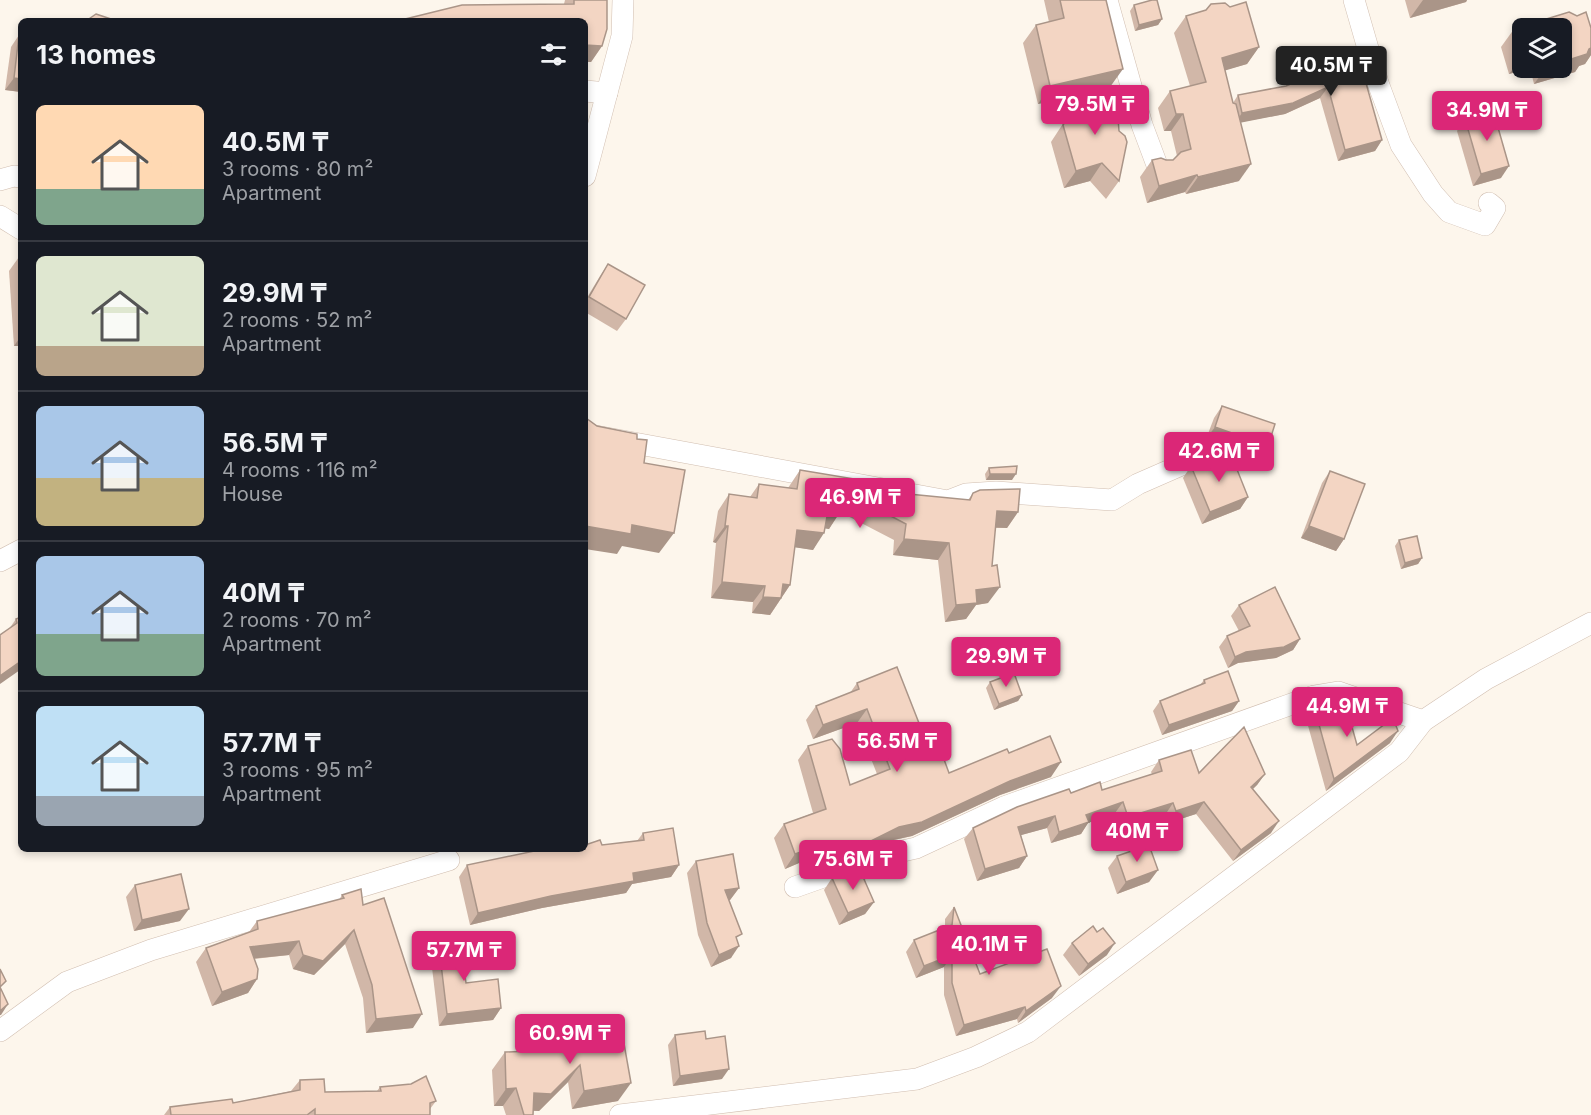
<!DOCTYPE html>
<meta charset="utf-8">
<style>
:root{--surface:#171b24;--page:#20242c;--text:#f1f3f6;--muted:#9ea1a6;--line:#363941;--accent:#db2777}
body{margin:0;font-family:Inter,sans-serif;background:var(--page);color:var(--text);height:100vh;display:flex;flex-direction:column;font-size:22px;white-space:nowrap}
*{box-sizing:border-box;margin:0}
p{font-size:20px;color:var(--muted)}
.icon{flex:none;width:33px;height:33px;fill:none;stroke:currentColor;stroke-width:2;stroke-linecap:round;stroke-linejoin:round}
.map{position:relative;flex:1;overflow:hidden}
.drawer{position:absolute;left:18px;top:18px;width:570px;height:834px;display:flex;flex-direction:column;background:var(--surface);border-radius:9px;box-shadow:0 3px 9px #0003}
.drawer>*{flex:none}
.buttons{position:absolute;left:1512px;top:18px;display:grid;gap:12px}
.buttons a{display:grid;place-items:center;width:60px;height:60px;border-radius:9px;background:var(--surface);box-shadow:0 3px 9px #0003;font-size:30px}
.price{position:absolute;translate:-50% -51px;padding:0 14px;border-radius:6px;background:var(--accent);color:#fff;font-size:20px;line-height:39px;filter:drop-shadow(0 2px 3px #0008)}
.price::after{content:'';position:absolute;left:50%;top:36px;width:18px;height:14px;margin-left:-9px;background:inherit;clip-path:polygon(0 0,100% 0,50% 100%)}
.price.active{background:#222;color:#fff}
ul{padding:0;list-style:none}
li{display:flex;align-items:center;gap:18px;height:150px;padding:0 18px}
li+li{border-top:2px solid var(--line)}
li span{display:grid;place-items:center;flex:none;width:168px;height:120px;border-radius:9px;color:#555}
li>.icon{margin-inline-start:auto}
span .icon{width:72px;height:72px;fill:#fffc;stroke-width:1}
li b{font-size:26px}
h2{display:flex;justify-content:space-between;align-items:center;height:72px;padding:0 18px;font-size:26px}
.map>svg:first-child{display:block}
</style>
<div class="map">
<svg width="1591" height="1115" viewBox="0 0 1591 1115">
<rect width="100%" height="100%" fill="#fdf6ec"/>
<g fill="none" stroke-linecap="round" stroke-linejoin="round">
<defs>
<g id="minor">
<path d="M1107 0 1142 125 1157 165"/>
<path d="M1354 0 1378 83 1401 145 1433 194 1449 212 1485 225 1495 208 1489 203"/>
<path d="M585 91 607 93"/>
<path d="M585 176 622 36 623 0"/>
<path d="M0 180 14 176 21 177"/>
<path d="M0 216 21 229"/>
<path d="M585 434 948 501 966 494 996 492 1112 500 1138 484 1202 456 1221 462"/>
<path d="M0 561 21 550"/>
<path d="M795 887 843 870 862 869 894 853 916 848 1004 807 1314 696 1338 692 1423 721"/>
<path d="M0 1031 67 982 151 950 449 860"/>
<path d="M620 1115 917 1079 976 1057 1028 1032 1399 752 1423 721 1486 679 1591 623"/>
</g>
</defs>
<use href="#minor" stroke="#d1beb0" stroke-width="22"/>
<use href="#minor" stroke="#fff" stroke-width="21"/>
</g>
<g fill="#d1b7a8" fill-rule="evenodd">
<path d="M565 0H607L602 46 591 62H585V21L564 4Z"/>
<path d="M1044 0H1106L1110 87 1090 92 1119 181 1106 199 1090 181 1064 188 1051 142 1083 93 1038 104 1023 43 1036 25 1049 22Z"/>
<path d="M1405 0H1467L1466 2 1410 18Z"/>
<path d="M1134 5 1162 19 1158 25 1135 31 1130 11Z"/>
<path d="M1569 12 1577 16 1586 12 1591 28V55L1585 64 1579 66 1575 72 1534 84 1530 68 1509 74 1501 47 1514 29ZM1522 28H1562V68H1522Z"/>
<path d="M1186 16 1259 47 1247 64 1225 70 1233 103 1238 95 1286 86 1316 73 1317 70 1324 59 1370 74 1365 81 1382 140 1375 151 1338 161 1320 98 1285 114 1241 122 1239 181 1186 194 1185 192 1147 203 1140 177 1152 160H1173L1177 156 1171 131H1164L1158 108 1170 91 1190 86 1174 33Z"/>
<path d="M19 35H21V92L5 90 11 47Z"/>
<path d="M1465 119 1501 178 1473 186 1457 131Z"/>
<path d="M19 257H21V346H14L9 271Z"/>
<path d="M608 264 626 319 617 331 585 312V301L600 276Z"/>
<path d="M1222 406 1268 446 1260 458 1206 439 1214 418Z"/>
<path d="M1191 466 1248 497 1240 509 1202 524 1183 478Z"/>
<path d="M989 468 1012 480H986L985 474Z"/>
<path d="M800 470 878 491 968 500 973 493 1018 512 1007 528H995L988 603 976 605 966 619 945 622 938 560 893 555 894 540 840 512 829 529 825 528 813 550 795 547 790 585 770 615 752 613 753 602 711 598 716 543 713 542 718 511 729 494 750 497 759 484 788 488Z"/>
<path d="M1330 471 1344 539 1336 551 1301 538 1322 483Z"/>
<path d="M1399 540 1422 558 1418 564 1401 569 1395 546Z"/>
<path d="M1239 605 1300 639 1293 650 1276 658 1238 663 1228 668 1219 647 1227 636 1239 631 1231 616Z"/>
<path d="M21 617V673L9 629 16 619Z"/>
<path d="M1204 680 1239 701 1232 711 1162 735 1153 711 1160 701 1200 685Z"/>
<path d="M990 682 1022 695 1018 701 994 710 986 688Z"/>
<path d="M857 683 928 746 949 773 1009 753 1051 777 1000 795 912 836 889 841 859 856 839 858 806 870 799 863 785 869 774 838 784 824 813 813 798 760 808 746 850 785 877 774 857 723 813 739 806 720 816 706 850 693Z"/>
<path d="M1315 710 1357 745 1390 743 1326 791 1307 722Z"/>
<path d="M1159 760 1199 773 1265 774 1257 785 1253 789 1271 833 1233 861 1196 814 1168 823 1165 815 1120 828 1115 813 1088 823 1081 834 1051 843 1047 828 1021 835 1027 856 1019 868 977 881 964 839 973 828 1071 793 1102 790 1152 774 1151 772Z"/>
<path d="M643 833 679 865 671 877 632 884 626 893 542 908 470 925 459 877 467 865 637 841Z"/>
<path d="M1117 856 1158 870 1149 882 1117 894 1108 868Z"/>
<path d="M696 861 739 888 730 900H728L737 941 731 958 711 967 698 935 687 873Z"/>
<path d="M832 878 874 902 865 914 839 925 824 890Z"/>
<path d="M135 885 180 921 134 931 126 897Z"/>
<path d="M342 895 363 905 413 1028 366 1033 363 998 345 944 314 975 293 969 289 955 254 959 257 979 248 993 212 1006 196 962 206 948 249 932 257 921 339 900Z"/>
<path d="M954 907 980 974 1052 998 1018 1023 1017 1019 956 1036 944 995V967L916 978 906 952 914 940 945 928V919Z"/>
<path d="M1097 932 1107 955 1079 976 1063 955 1072 943Z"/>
<path d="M438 939 466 983 501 1008 493 1020 439 1026 430 951Z"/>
<path d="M574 1029 618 1101 572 1109 568 1082 539 1111H533V1115H506L503 1106H494L492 1070 505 1052 562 1050V1046Z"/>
<path d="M675 1035 706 1039 722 1079 673 1086 668 1045Z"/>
<path d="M300 1080 325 1092 377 1091 380 1087 436 1101 430 1109 429 1115H164L170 1107 233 1103 291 1091Z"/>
</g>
<g fill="#aa9588">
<path d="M1423 0H1467L1466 2 1410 18Z"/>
<path d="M1162 19 1158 25 1135 31 1139 25Z"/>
<path d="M585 45 602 46 591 62H585Z"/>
<path d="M1259 47 1247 64 1210 75 1222 58Z"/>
<path d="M1591 48V55L1585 64 1579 66 1575 72 1534 84 1546 68H1562V62Z"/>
<path d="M1522 57V68H1530L1509 74Z"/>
<path d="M1123 69 1110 87 1038 104 1050 86Z"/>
<path d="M1370 74 1362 85 1364 76Z"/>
<path d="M14 78 21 79V92L5 90Z"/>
<path d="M1328 87 1320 98 1285 114 1234 124 1242 113Z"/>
<path d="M1176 114H1183L1171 131H1164Z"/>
<path d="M1382 140 1375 151 1338 161 1345 150Z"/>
<path d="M1102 163 1090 181 1064 188 1076 171Z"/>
<path d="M1251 164 1239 181 1186 194 1198 177Z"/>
<path d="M1509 166 1501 178 1473 186 1481 174Z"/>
<path d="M1197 175 1185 192 1147 203 1159 186Z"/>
<path d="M21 336V346H14Z"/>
<path d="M1215 427 1268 446 1260 458 1206 439Z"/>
<path d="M990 474H1016L1012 480H986Z"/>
<path d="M1248 497 1240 509 1202 524 1210 512Z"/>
<path d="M828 511 840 512 829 529 816 527Z"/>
<path d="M997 511 1018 512 1007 528 985 527Z"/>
<path d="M632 525 674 533 659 553 622 546 617 554 585 549V526Z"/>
<path d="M725 526H728L716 543 713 542Z"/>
<path d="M1309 526 1344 539 1336 551 1301 538Z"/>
<path d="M797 530 824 533 813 550 786 546Z"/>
<path d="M904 539 949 543 938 560 893 555Z"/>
<path d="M1422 558 1418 564 1401 569 1405 563Z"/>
<path d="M722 582 765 586 753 602 711 598Z"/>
<path d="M783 584 790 585 770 615 752 613 763 597Z"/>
<path d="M1000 587 988 603 976 605 966 619 945 622 956 605 976 590Z"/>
<path d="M1300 639 1293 650 1276 658 1238 663 1228 668 1235 657 1246 652Z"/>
<path d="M21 661V668L20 670 0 684V676Z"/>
<path d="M1022 695 1018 701 994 710 999 704Z"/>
<path d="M1239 701 1232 711 1162 735 1169 725Z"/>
<path d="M867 709 857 723 813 739 823 725Z"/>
<path d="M1398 731 1390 743 1326 791 1334 779Z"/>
<path d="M1061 762 1051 777 1000 795 912 836 889 841 859 856 839 858 806 870 816 855 899 827 1010 781Z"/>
<path d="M1265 774 1257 785 1243 798 1251 787Z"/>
<path d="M1123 802 1115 813 1088 823 1081 834 1051 843 1059 832 1086 815Z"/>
<path d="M1204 802 1196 814 1168 823 1176 811Z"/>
<path d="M1173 803 1165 815 1120 828 1128 817Z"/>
<path d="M1055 816 1047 828 1010 838 1018 827Z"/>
<path d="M1279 821 1271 833 1233 861 1241 850Z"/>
<path d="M809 849 799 863 785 869 795 854Z"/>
<path d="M1027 856 1019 868 977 881 985 869Z"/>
<path d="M679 865 671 877 632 884 626 893 542 908 470 925 478 913 633 873Z"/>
<path d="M1158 870 1149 882 1117 894 1126 882Z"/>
<path d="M739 888 730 900 716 902 725 890Z"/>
<path d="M874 902 865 914 839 925 848 913Z"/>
<path d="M189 909 180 921 134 931 142 920Z"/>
<path d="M354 930 345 944 314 975 293 969 303 955Z"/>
<path d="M299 941 289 955 240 960 250 947Z"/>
<path d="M1115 943 1107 955 1079 976 1088 964Z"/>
<path d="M739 946 731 958 711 967 719 955Z"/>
<path d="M952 955 944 967 916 978 924 966Z"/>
<path d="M257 979 248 993 212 1006 222 992Z"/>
<path d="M1061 986 1052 998 1018 1023 1026 1011Z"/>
<path d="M8 1004 1 1015H0V1011Z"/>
<path d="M1025 1007 1017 1019 956 1036 964 1025Z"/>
<path d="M501 1008 493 1020 439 1026 447 1014Z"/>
<path d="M422 1014 413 1028 366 1033 376 1019Z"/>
<path d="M580 1065 568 1082 539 1111 522 1110 534 1093Z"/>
<path d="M729 1069 722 1079 673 1086 680 1076Z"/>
<path d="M631 1083 618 1101 572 1109 584 1091Z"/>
<path d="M516 1088 503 1106H494L506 1089Z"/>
</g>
<g fill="#f3d5c3" stroke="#aa9588" stroke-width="1.5">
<path d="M574 0H607V29L602 46 585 45V21H397L462 5 574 4Z"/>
<path d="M1060 0H1106L1123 69 1050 86 1036 25 1064 18Z"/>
<path d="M1152 0H1157L1162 19 1139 25 1134 5Z"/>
<path d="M1246 2 1259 47 1222 58 1233 103 1236 104 1251 164 1198 177 1197 175 1159 186 1152 160 1161 158 1166 160H1173L1181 152 1191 149 1183 114H1176L1170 91 1206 82 1186 16 1206 10 1211 4 1225 3 1230 7Z"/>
<path d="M1569 12 1577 16 1586 12 1591 28V48L1589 49 1587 54 1562 62V28H1522V57L1514 29Z"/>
<path d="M96 14 117 21H86Z"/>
<path d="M19 35H21V79L14 78Z"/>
<path d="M1365 50 1370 74 1364 76 1382 140 1345 150 1328 87 1293 103 1242 113 1238 95 1286 86 1322 71 1324 59Z"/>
<path d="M1087 88 1118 118 1119 131 1125 136 1127 142 1119 181 1102 163 1076 171 1063 125Z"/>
<path d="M1493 110 1509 166 1481 174 1465 119Z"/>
<path d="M19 257H21V291Z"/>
<path d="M608 264 645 285 626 319 589 297Z"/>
<path d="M1222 406 1275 424 1268 446 1215 427Z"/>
<path d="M586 418 597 426 637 434V439L647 440 644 463 685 470 674 533 632 525 631 534 585 526V424Z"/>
<path d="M1211 458 1226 462H1234L1248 497 1210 512 1191 466Z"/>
<path d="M1017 466 1016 474H990L989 468Z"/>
<path d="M800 470 879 483 878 491 970 500 973 493 980 490 1020 489 1018 512 997 511 992 566 997 565 1000 587 976 590 977 603 956 605 949 543 904 539 906 524 843 491 840 512 828 511 824 533 797 530 790 585 783 584 781 598 763 597 765 586 722 582 728 526H725L729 494 757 498 759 484 797 489Z"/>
<path d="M1330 471 1365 484 1344 539 1309 526Z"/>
<path d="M1417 536 1422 558 1405 563 1399 540Z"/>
<path d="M1275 587 1300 639 1284 647 1246 652 1235 657 1227 636 1250 626 1239 605Z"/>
<path d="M21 617V661L0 676V635L17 623 16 619Z"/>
<path d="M897 667 928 746 938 743 949 773 1007 749 1009 753 1050 736 1061 762 1010 781 922 822 899 827 869 842 849 844 816 855 809 849 795 854 784 824 826 809 808 746 832 739 840 749 850 785 890 769 867 709 823 725 816 706 859 689 857 683Z"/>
<path d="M1228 671 1239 701 1169 725 1160 701 1205 683 1204 680Z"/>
<path d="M1014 673 1022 695 999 704 990 682Z"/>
<path d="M1345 702 1357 745 1393 718 1398 731 1334 779 1315 710Z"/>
<path d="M1244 727 1265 774 1251 787 1279 821 1241 850 1204 802 1176 811 1173 803 1128 817 1123 802 1086 815 1089 822 1059 832 1055 816 1018 827 1027 856 985 869 973 828 1017 807 1069 789 1071 793 1100 782 1102 790 1162 771 1159 760 1191 750 1199 773Z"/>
<path d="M673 828 679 865 633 873 634 881 551 896 478 913 467 865 544 849H585V845L600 840 602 845 644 840 643 833Z"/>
<path d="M1149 845 1158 870 1126 882 1117 856Z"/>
<path d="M733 854 739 888 725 890 742 934 736 937 739 946 719 955 707 923 696 861Z"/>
<path d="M860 870 874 902 848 913 832 878Z"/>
<path d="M181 874 189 909 142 920 135 885Z"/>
<path d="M361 889 363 905 384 898 422 1014 376 1019 372 985 354 930 323 961 303 955 299 941 250 947 258 969 257 979 222 992 206 948 258 929 257 921 344 898 342 895Z"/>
<path d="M954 907 980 974 1047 949 1061 986 1026 1011 1025 1007 964 1025 952 983V955L924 966 914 940 952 925Z"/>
<path d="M1093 926 1097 932 1103 928 1115 943 1088 964 1072 943Z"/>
<path d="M460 936 466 983 498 979 501 1008 447 1014 438 939Z"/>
<path d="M0 969 6 981 0 987 8 1004 0 1011Z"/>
<path d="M620 1021 631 1083 584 1091 580 1065 551 1094 534 1093 533 1115H524L516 1088 506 1089 505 1052 578 1049 574 1029Z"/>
<path d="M705 1031 706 1039 725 1036 729 1069 680 1076 675 1035Z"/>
<path d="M426 1076 436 1101 430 1103V1115H315V1109L307 1115H171L170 1107 232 1099 233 1103 300 1090V1080L324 1079 325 1092 381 1091 380 1087 411 1084Z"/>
</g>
</svg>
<div class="buttons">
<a><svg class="icon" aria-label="layers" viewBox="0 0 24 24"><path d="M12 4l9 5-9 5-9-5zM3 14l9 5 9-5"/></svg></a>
</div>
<b class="price active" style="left:1331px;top:97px">40.5M ₸</b>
<b class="price" style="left:1095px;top:136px">79.5M ₸</b>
<b class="price" style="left:1487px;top:142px">34.9M ₸</b>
<b class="price" style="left:1219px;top:483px">42.6M ₸</b>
<b class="price" style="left:860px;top:529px">46.9M ₸</b>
<b class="price" style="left:1006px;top:688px">29.9M ₸</b>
<b class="price" style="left:1347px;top:738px">44.9M ₸</b>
<b class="price" style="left:897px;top:773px">56.5M ₸</b>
<b class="price" style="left:1137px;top:863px">40M ₸</b>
<b class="price" style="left:853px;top:891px">75.6M ₸</b>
<b class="price" style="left:989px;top:976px">40.1M ₸</b>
<b class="price" style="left:464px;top:982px">57.7M ₸</b>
<b class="price" style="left:570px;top:1065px">60.9M ₸</b>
<section class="drawer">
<h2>13 homes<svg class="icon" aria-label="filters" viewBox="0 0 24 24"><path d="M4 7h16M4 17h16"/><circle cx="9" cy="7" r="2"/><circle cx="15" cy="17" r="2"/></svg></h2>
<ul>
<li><span style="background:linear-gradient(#ffd9b3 70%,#7fa58c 0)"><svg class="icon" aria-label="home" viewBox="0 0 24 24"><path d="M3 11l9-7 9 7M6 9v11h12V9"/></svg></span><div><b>40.5M ₸</b><p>3 rooms · 80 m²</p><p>Apartment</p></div></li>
<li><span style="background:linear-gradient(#dfe7d0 75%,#b9a48a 0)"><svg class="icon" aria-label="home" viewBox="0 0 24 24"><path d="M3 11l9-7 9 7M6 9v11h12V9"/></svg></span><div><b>29.9M ₸</b><p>2 rooms · 52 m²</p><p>Apartment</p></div></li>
<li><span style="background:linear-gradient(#a9c7e8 60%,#c2b280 0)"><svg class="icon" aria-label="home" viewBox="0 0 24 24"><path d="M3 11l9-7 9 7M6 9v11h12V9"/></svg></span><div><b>56.5M ₸</b><p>4 rooms · 116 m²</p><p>House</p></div></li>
<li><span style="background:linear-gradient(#a9c7e8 65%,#7fa58c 0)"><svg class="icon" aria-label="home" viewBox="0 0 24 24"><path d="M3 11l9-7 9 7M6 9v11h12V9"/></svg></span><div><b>40M ₸</b><p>2 rooms · 70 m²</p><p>Apartment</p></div></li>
<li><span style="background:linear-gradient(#bfe0f5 75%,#9aa5b1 0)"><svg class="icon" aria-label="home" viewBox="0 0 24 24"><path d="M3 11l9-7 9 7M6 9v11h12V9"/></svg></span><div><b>57.7M ₸</b><p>3 rooms · 95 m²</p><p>Apartment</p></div></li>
</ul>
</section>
</div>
